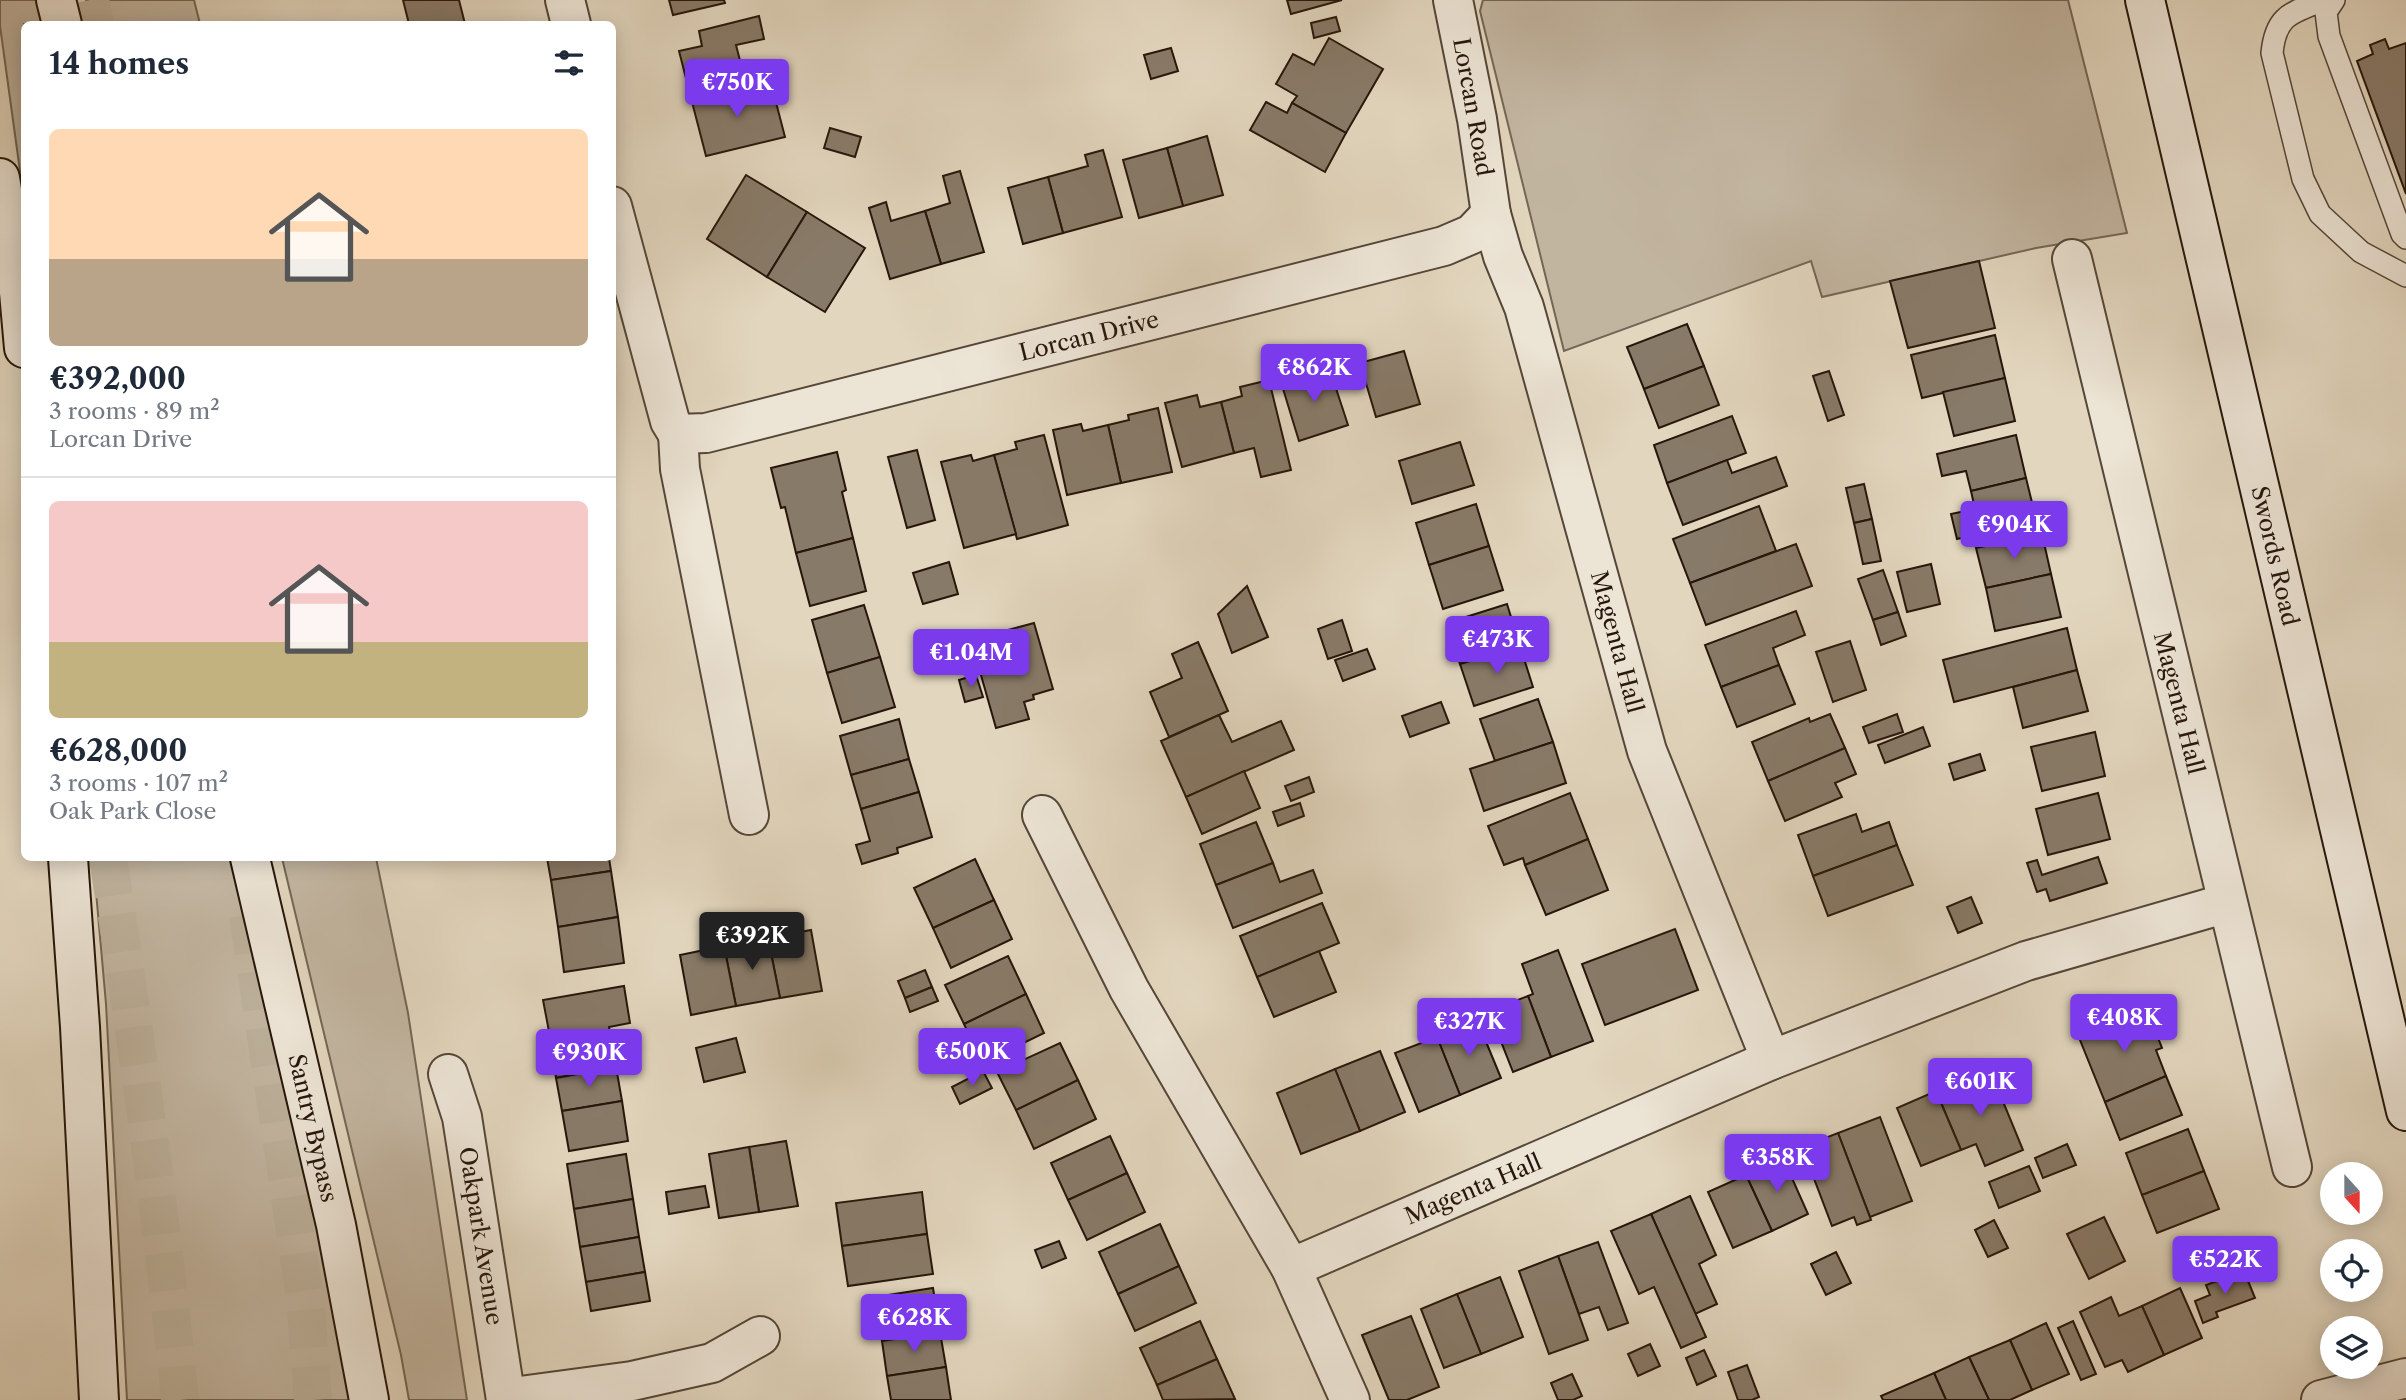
<!DOCTYPE html>
<meta charset="utf-8">
<style>
:root{--surface:#fff;--page:#f2f2f3;--text:#1f2937;--muted:#747a83;--line:#e0e1e3;--accent:#7c3aed}
body{margin:0;font-family:"Libre Caslon Text",serif;background:var(--page);color:var(--text);height:100vh;display:flex;flex-direction:column;font-size:26px;white-space:nowrap}
*{box-sizing:border-box;margin:0}
p{font-size:23px;color:var(--muted)}
.icon{flex:none;width:38px;height:38px;fill:none;stroke:currentColor;stroke-width:2;stroke-linecap:round;stroke-linejoin:round}
.map{position:relative;flex:1;overflow:hidden}
.panel{position:absolute;left:21px;top:21px;width:595px;height:840px;display:flex;flex-direction:column;background:var(--surface);border-radius:10px;box-shadow:0 4px 18px #0003}
.panel>*{flex:none}
.needle{width:46px;rotate:159deg}
.tools{position:absolute;left:2320px;top:1162px;display:grid;gap:14px}
.tools a{display:grid;place-items:center;width:63px;height:63px;border-radius:50%;background:var(--surface);box-shadow:0 4px 18px #0003;font-size:35px}
.price{position:absolute;translate:-50% -60px;padding:0 16px;border-radius:7px;background:var(--accent);color:#fff;font-size:23px;line-height:46px;filter:drop-shadow(0 2px 4px #0008)}
.price::after{content:'';position:absolute;left:50%;top:42px;width:21px;height:16px;margin-left:-10px;background:inherit;clip-path:polygon(0 0,100% 0,50% 100%)}
.price.current{background:#222;color:#fff}
ul{padding:0;list-style:none}
li{display:grid;align-content:center;gap:14px;height:371px;padding:0 28px}
li+li{border-top:2px solid var(--line)}
li span{display:grid;place-items:center;height:217px;border-radius:10px;color:#555}
li>.icon{margin-inline-start:auto}
span .icon{width:126px;height:126px;fill:#fffc;stroke-width:1}
li b{font-size:30px}
h2{display:flex;justify-content:space-between;align-items:center;height:84px;padding:0 28px;font-size:30px}
.map>svg:first-child{display:block}
</style>
<div class="map">
<svg width="2406" height="1400" viewBox="0 0 2406 1400">
<rect width="100%" height="100%" fill="#e2d6be"/>
<filter id="stains"><feTurbulence type="fractalNoise" baseFrequency=".00286" numOctaves="4"/><feColorMatrix values="0 0 0 0 .2 0 0 0 0 .09 0 0 0 0 .02 0 0 0 .5 -.17"/></filter>
<radialGradient id="worn" r=".72"><stop offset=".6" stop-color="#630" stop-opacity="0"/><stop offset="1" stop-color="#630" stop-opacity=".3"/></radialGradient>
<g fill="#c2b5a0" stroke="#746656" stroke-width="2">
<path d="M0 0H37L43 24H24V200L0 26Z"/>
<path d="M86 0H194L200 24H92Z"/>
<path d="M1483 0H2068L2127 233 2036 248 1822 297 1811 261 1564 351 1480 11Z"/>
<path d="M93 858H233L320 1229 354 1400H127L106 1004Z"/>
<path d="M282 858H376L408 1013 467 1400H409L401 1355Z"/>
</g>
<g fill="#887a68" stroke="#26160b" stroke-width="2">
<path d="M403 0H459L465 24H409Z"/>
<path d="M669 0H724L725 3 673 15Z"/>
<path d="M1287 0H1342L1291 14Z"/>
<path d="M759 16 764 39 736 45 746 84 691 98 679 51 702 46 699 31Z"/>
<path d="M1336 17 1340 31 1314 38 1311 23Z"/>
<path d="M1329 38 1383 69 1346 133 1292 103 1297 96 1276 84 1293 54 1314 65Z"/>
<path d="M2385 39 2389 49 2406 43V194L2357 61 2373 54 2370 45Z"/>
<path d="M1171 48 1178 71 1151 79 1144 55Z"/>
<path d="M746 84 748 94 772 87 785 137 706 156 691 98Z"/>
<path d="M1266 102 1287 113 1292 103 1346 133 1325 172 1250 130Z"/>
<path d="M830 128 861 137 855 157 824 148Z"/>
<path d="M1207 136 1223 195 1183 206 1167 148Z"/>
<path d="M1167 148 1183 206 1139 218 1123 160Z"/>
<path d="M1103 150 1122 217 1063 233 1048 177 1088 166 1085 155Z"/>
<path d="M960 171 984 252 941 264 925 211 950 203 943 176Z"/>
<path d="M746 175 807 212 767 277 707 239Z"/>
<path d="M1048 177 1063 233 1023 244 1008 188Z"/>
<path d="M886 202 891 221 925 211 941 264 890 279 869 208Z"/>
<path d="M807 212 865 248 825 312 767 277Z"/>
<path d="M1979 261 1995 328 1908 348 1890 281Z"/>
<path d="M1687 324 1704 366 1644 389 1627 347Z"/>
<path d="M1995 335 2005 378 1922 398 1911 355Z"/>
<path d="M1404 351 1420 404 1376 417 1360 363Z"/>
<path d="M1704 366 1719 405 1659 428 1644 389Z"/>
<path d="M1330 370 1348 425 1299 441 1280 379 1308 371 1310 376Z"/>
<path d="M1829 371 1844 415 1828 421 1813 376Z"/>
<path d="M2005 378 2015 421 1954 436 1943 392Z"/>
<path d="M1269 380 1291 470 1261 477 1254 448 1234 453 1221 402 1242 396 1240 387Z"/>
<path d="M1197 395 1200 407 1221 402 1234 453 1182 467 1165 403Z"/>
<path d="M1158 408 1172 472 1121 483 1108 425 1129 420 1128 415Z"/>
<path d="M1732 416 1746 453 1667 483 1654 445Z"/>
<path d="M1081 424 1083 431 1108 425 1121 483 1067 495 1053 430Z"/>
<path d="M1044 435 1068 525 1017 539 994 455 1017 449 1015 442Z"/>
<path d="M2016 435 2026 478 1971 491 1966 471 1942 476 1937 454Z"/>
<path d="M1460 442 1474 485 1412 504 1399 461Z"/>
<path d="M917 450 935 520 907 528 888 457Z"/>
<path d="M837 452 846 490 842 492 853 538 796 553 785 507 781 508 771 468Z"/>
<path d="M971 455 973 461 994 455 1016 534 964 548 941 462Z"/>
<path d="M1776 457 1787 486 1683 525 1667 483 1727 460 1732 473Z"/>
<path d="M2026 478 2036 519 1957 539 1951 514 1975 509 1971 491Z"/>
<path d="M1864 484 1872 519 1854 523 1846 488Z"/>
<path d="M1476 504 1489 546 1429 565 1416 523Z"/>
<path d="M1759 506 1776 551 1690 583 1673 539Z"/>
<path d="M1872 519 1881 561 1863 564 1854 523Z"/>
<path d="M2042 534 2051 574 1986 588 1976 548Z"/>
<path d="M853 538 866 591 810 606 796 553Z"/>
<path d="M1796 544 1812 586 1706 625 1690 583Z"/>
<path d="M1489 546 1503 590 1443 609 1429 565Z"/>
<path d="M949 562 958 594 923 604 913 573Z"/>
<path d="M1931 564 1940 604 1907 612 1897 572Z"/>
<path d="M1883 570 1898 612 1873 620 1858 579Z"/>
<path d="M2051 574 2061 617 1995 631 1986 588Z"/>
<path d="M1247 586 1268 637 1232 653 1218 614Z"/>
<path d="M1507 604 1520 646 1460 664 1447 623Z"/>
<path d="M864 605 880 657 827 673 812 620Z"/>
<path d="M1796 611 1805 635 1773 648 1779 665 1721 687 1705 645Z"/>
<path d="M1898 612 1906 636 1881 645 1873 620Z"/>
<path d="M1342 620 1352 651 1328 659 1318 629Z"/>
<path d="M1034 623 1053 689 1033 695 1034 699 1024 702 1029 719 996 728 971 640Z"/>
<path d="M2067 628 2077 670 1954 702 1943 660Z"/>
<path d="M1850 641 1866 690 1833 702 1816 652Z"/>
<path d="M1198 642 1228 711 1169 737 1150 692 1182 678 1172 654Z"/>
<path d="M1520 646 1533 687 1474 706 1460 664Z"/>
<path d="M1367 649 1375 669 1343 681 1335 660Z"/>
<path d="M880 657 895 707 842 723 827 673Z"/>
<path d="M1779 665 1795 704 1737 727 1721 687Z"/>
<path d="M2077 670 2088 711 2023 728 2013 687Z"/>
<path d="M976 675 983 697 965 702 959 680Z"/>
<path d="M1538 699 1553 742 1495 761 1480 719Z"/>
<path d="M1441 702 1449 723 1410 737 1402 716Z"/>
<path d="M1830 714 1845 748 1768 781 1752 742 1809 718 1810 722Z"/>
<path d="M1897 714 1903 732 1869 743 1863 727Z"/>
<path d="M1219 715 1232 742 1281 721 1294 750 1186 797 1161 741Z"/>
<path d="M899 719 909 759 851 775 840 736Z"/>
<path d="M1923 727 1930 746 1885 763 1878 745Z"/>
<path d="M2095 732 2105 776 2042 791 2031 747Z"/>
<path d="M1553 742 1566 783 1484 811 1470 769Z"/>
<path d="M1845 748 1856 774 1835 783 1842 797 1785 821 1768 781Z"/>
<path d="M1980 754 1985 770 1954 780 1949 764Z"/>
<path d="M909 759 919 792 861 809 851 775Z"/>
<path d="M1244 771 1260 808 1202 834 1186 797Z"/>
<path d="M1309 777 1314 792 1291 801 1285 786Z"/>
<path d="M919 792 932 837 897 848 898 853 862 864 856 845 870 841 861 809Z"/>
<path d="M1570 793 1588 839 1525 865 1523 858 1504 865 1488 826Z"/>
<path d="M2098 793 2110 839 2048 855 2036 809Z"/>
<path d="M1300 803 1304 816 1278 826 1273 812Z"/>
<path d="M1856 814 1862 832 1889 822 1897 845 1813 876 1798 835Z"/>
<path d="M1256 822 1273 863 1216 885 1200 844Z"/>
<path d="M1588 839 1608 890 1546 915 1525 865Z"/>
<path d="M1897 845 1913 885 1828 916 1813 876Z"/>
<path d="M2098 857 2107 883 2050 901 2046 889 2037 892 2027 863 2037 860 2042 875Z"/>
<path d="M547 858H609L611 871 551 880Z"/>
<path d="M975 859 994 900 933 928 914 888Z"/>
<path d="M1273 863 1280 882 1313 870 1322 893 1233 928 1216 885Z"/>
<path d="M611 871 618 917 558 927 551 880Z"/>
<path d="M1971 897 1982 923 1958 933 1947 907Z"/>
<path d="M994 900 1012 939 951 968 933 928Z"/>
<path d="M1322 903 1339 943 1257 977 1240 936Z"/>
<path d="M618 917 624 963 564 972 558 927Z"/>
<path d="M1675 929 1698 990 1605 1025 1582 964Z"/>
<path d="M811 930 822 991 780 998 768 938Z"/>
<path d="M768 938 780 998 736 1006 724 946Z"/>
<path d="M724 946 736 1006 691 1015 680 955Z"/>
<path d="M1558 950 1593 1041 1551 1057 1528 996 1533 994 1522 964Z"/>
<path d="M1319 951 1336 992 1274 1017 1257 977Z"/>
<path d="M1008 956 1026 994 964 1024 945 985Z"/>
<path d="M925 970 932 987 905 998 898 981Z"/>
<path d="M624 986 630 1023 609 1027 610 1032 551 1042 543 1000Z"/>
<path d="M932 987 938 1001 910 1012 905 998Z"/>
<path d="M1026 994 1044 1033 982 1063 964 1024Z"/>
<path d="M1528 996 1551 1057 1513 1072 1489 1011Z"/>
<path d="M2146 1008 2162 1048 2156 1050 2166 1076 2105 1102 2078 1035Z"/>
<path d="M1477 1020 1501 1078 1460 1095 1437 1037Z"/>
<path d="M610 1032 616 1067 556 1078 551 1042Z"/>
<path d="M1437 1037 1460 1095 1419 1112 1395 1053Z"/>
<path d="M736 1038 745 1072 704 1082 696 1048Z"/>
<path d="M1060 1043 1078 1080 1016 1110 997 1072Z"/>
<path d="M1380 1051 1405 1112 1360 1131 1335 1069Z"/>
<path d="M616 1067 622 1101 562 1111 556 1078Z"/>
<path d="M1335 1069 1360 1131 1301 1154 1277 1093Z"/>
<path d="M1990 1070 2023 1150 1985 1166 1976 1144 1961 1150 1936 1091Z"/>
<path d="M983 1071 992 1088 960 1104 952 1087Z"/>
<path d="M2166 1076 2182 1115 2120 1140 2105 1102Z"/>
<path d="M1078 1080 1096 1119 1034 1149 1016 1110Z"/>
<path d="M1936 1091 1961 1150 1921 1166 1897 1108Z"/>
<path d="M622 1101 628 1141 569 1151 562 1111Z"/>
<path d="M1880 1117 1912 1201 1870 1217 1838 1133Z"/>
<path d="M2188 1129 2204 1171 2142 1195 2126 1153Z"/>
<path d="M1838 1133 1871 1220 1857 1225 1854 1217 1832 1226 1802 1147Z"/>
<path d="M1110 1136 1127 1173 1068 1200 1051 1163Z"/>
<path d="M786 1141 798 1206 759 1212 749 1147Z"/>
<path d="M2067 1144 2076 1165 2043 1178 2035 1158Z"/>
<path d="M749 1147 759 1212 719 1218 709 1154Z"/>
<path d="M626 1154 633 1199 574 1209 567 1164Z"/>
<path d="M1783 1158 1808 1214 1772 1231 1746 1175Z"/>
<path d="M2029 1166 2040 1191 1999 1208 1989 1182Z"/>
<path d="M2204 1171 2219 1209 2157 1233 2142 1195Z"/>
<path d="M1127 1173 1145 1212 1087 1240 1068 1200Z"/>
<path d="M1746 1175 1772 1231 1733 1248 1708 1192Z"/>
<path d="M705 1186 709 1207 669 1214 666 1192Z"/>
<path d="M922 1192 927 1234 842 1246 836 1203Z"/>
<path d="M1690 1196 1716 1255 1699 1264 1717 1304 1695 1314 1651 1214Z"/>
<path d="M633 1199 639 1237 580 1247 574 1209Z"/>
<path d="M1651 1214 1706 1337 1681 1348 1654 1287 1639 1294 1611 1231Z"/>
<path d="M2104 1217 2125 1261 2089 1279 2067 1234Z"/>
<path d="M1994 1220 2008 1248 1988 1257 1975 1230Z"/>
<path d="M1160 1224 1179 1266 1118 1294 1099 1252Z"/>
<path d="M927 1234 933 1274 848 1286 842 1246Z"/>
<path d="M639 1237 645 1272 586 1282 580 1247Z"/>
<path d="M1059 1241 1066 1258 1042 1268 1035 1250Z"/>
<path d="M1598 1242 1628 1323 1608 1330 1599 1307 1579 1314 1558 1256Z"/>
<path d="M1836 1252 1851 1283 1826 1295 1811 1264Z"/>
<path d="M1558 1256 1588 1340 1549 1354 1519 1271Z"/>
<path d="M1179 1266 1196 1303 1135 1331 1118 1294Z"/>
<path d="M2244 1271 2255 1298 2216 1312 2218 1317 2203 1323 2195 1301 2210 1295 2206 1285Z"/>
<path d="M645 1272 650 1301 591 1311 586 1282Z"/>
<path d="M1500 1277 1523 1337 1481 1354 1457 1294Z"/>
<path d="M933 1288 940 1332 882 1341 875 1297Z"/>
<path d="M2180 1288 2202 1338 2164 1355 2142 1306Z"/>
<path d="M1457 1294 1481 1354 1444 1368 1421 1309Z"/>
<path d="M2111 1297 2119 1316 2142 1306 2164 1355 2128 1372 2122 1360 2105 1367 2080 1312Z"/>
<path d="M1411 1316 1439 1387 1407 1400H1389L1362 1335Z"/>
<path d="M1200 1321 1217 1359 1157 1385 1140 1348Z"/>
<path d="M2073 1321 2096 1374 2081 1380 2058 1328Z"/>
<path d="M2046 1323 2069 1374 2032 1390 2010 1340Z"/>
<path d="M940 1332 946 1367 887 1376 882 1341Z"/>
<path d="M2010 1340 2032 1390 2010 1400H1989L1969 1357Z"/>
<path d="M1650 1344 1660 1366 1638 1376 1628 1354Z"/>
<path d="M1704 1350 1716 1376 1697 1385 1686 1358Z"/>
<path d="M1969 1357 1989 1400H1946L1934 1373Z"/>
<path d="M1217 1359 1235 1399 1163 1400 1157 1385Z"/>
<path d="M1747 1365 1759 1397 1752 1400H1738L1728 1372Z"/>
<path d="M946 1367 951 1400H891L887 1376Z"/>
<path d="M1934 1373 1946 1400H1883L1881 1396Z"/>
<path d="M1572 1374 1582 1396 1573 1400H1558L1551 1383Z"/>
</g>
<g fill="none" stroke-linecap="round" stroke-linejoin="round">
<g stroke="#bcb09a" stroke-width="38" stroke-dasharray="38 19" stroke-linecap="butt">
<path d="M90 0 95 24"/>
<path d="M108 858C136 1038 162 1219 180 1400"/>
<path d="M248 915 305 1298 313 1400"/>
</g>
<defs>
<g id="service">
<path d="M2324 0C2292 13 2276 14 2272 53L2303 179 2320 214 2361 252 2406 276"/>
<path d="M2334 0 2326 12 2329 36 2402 234 2406 238"/>
</g>
<g id="minor">
<path d="M565 0 571 24"/>
<path d="M1453 0 1477 119 1491 214 1503 256 1524 307 1647 751 1771 1060"/>
<path d="M612 206 670 421 678 434 706 433 1444 246 1472 234 1491 214"/>
<path d="M2072 259 2292 1167"/>
<path d="M678 434 680 469 749 815"/>
<path d="M1042 815 1129 989 1291 1268 1350 1400"/>
<path d="M448 1074 462 1117 506 1400"/>
<path d="M1291 1268 1771 1060 2026 961 2227 903"/>
<path d="M506 1398 632 1381 712 1363 760 1336"/>
<path d="M2321 1400 2406 1378"/>
</g>
<g id="secondary">
<path d="M56 0 62 24"/>
<path d="M2145 0 2406 1111"/>
<path d="M0 178 19 292 24 348"/>
<path d="M68 858 80 1027 99 1400"/>
<path d="M250 858 336 1225 369 1400"/>
</g>
</defs>
<use href="#service" stroke="#554638" stroke-width="24"/>
<use href="#minor" stroke="#554638" stroke-width="42"/>
<use href="#secondary" stroke="#26160b" stroke-width="42"/>
<use href="#service" stroke="#ece4d5" stroke-width="21"/>
<use href="#minor" stroke="#ece4d5" stroke-width="38"/>
<use href="#secondary" stroke="#ece4d5" stroke-width="38"/>
</g>
<g text-anchor="middle" dominant-baseline="central" stroke-width="5" stroke-linejoin="round" paint-order="stroke">
<g font-size="23" fill="#26160b" stroke="#ece4d5">
<text transform="translate(1473 107) rotate(80)">Lorcan Road</text>
<text transform="translate(1089 336) rotate(-14)">Lorcan Drive</text>
<text transform="translate(2275 556) rotate(77)">Swords Road</text>
<text transform="translate(1617 642) rotate(75)">Magenta Hall</text>
<text transform="translate(2179 703) rotate(76)">Magenta Hall</text>
<text transform="translate(313 1128) rotate(77)">Santry Bypass</text>
<text transform="translate(1473 1189) rotate(-23)">Magenta Hall</text>
<text transform="translate(481 1236) rotate(81)">Oakpark Avenue</text>
</g>
</g>
<rect width="100%" height="100%" filter="url(#stains)"/>
<rect width="100%" height="100%" fill="url(#worn)"/>
</svg>
<div class="tools">
<a><svg class="needle" viewBox="-14 -14 28 28"><path d="M0-13l5 13h-10z" fill="#e53935"/><path d="M0 13l5-13h-10z" fill="#747a83"/></svg></a>
<a><svg class="icon" aria-label="locate" viewBox="0 0 24 24"><circle cx="12" cy="12" r="6"/><path d="M12 2v4M12 18v4M2 12h4M18 12h4"/></svg></a>
<a><svg class="icon" aria-label="layers" viewBox="0 0 24 24"><path d="M12 4l9 5-9 5-9-5zM3 14l9 5 9-5"/></svg></a>
</div>
<b class="price" style="left:737px;top:119px">€750K</b>
<b class="price" style="left:1314px;top:404px">€862K</b>
<b class="price" style="left:2014px;top:561px">€904K</b>
<b class="price" style="left:1497px;top:676px">€473K</b>
<b class="price" style="left:971px;top:689px">€1.04M</b>
<b class="price current" style="left:752px;top:972px">€392K</b>
<b class="price" style="left:2124px;top:1054px">€408K</b>
<b class="price" style="left:1469px;top:1058px">€327K</b>
<b class="price" style="left:972px;top:1088px">€500K</b>
<b class="price" style="left:589px;top:1089px">€930K</b>
<b class="price" style="left:1980px;top:1118px">€601K</b>
<b class="price" style="left:1777px;top:1194px">€358K</b>
<b class="price" style="left:2225px;top:1296px">€522K</b>
<b class="price" style="left:914px;top:1354px">€628K</b>
<section class="panel">
<h2>14 homes<svg class="icon" aria-label="filters" viewBox="0 0 24 24"><path d="M4 7h16M4 17h16"/><circle cx="9" cy="7" r="2"/><circle cx="15" cy="17" r="2"/></svg></h2>
<ul>
<li><span style="background:linear-gradient(#ffd9b3 60%,#b9a48a 0)"><svg class="icon" aria-label="home" viewBox="0 0 24 24"><path d="M3 11l9-7 9 7M6 9v11h12V9"/></svg></span><div><b>€392,000</b><p>3 rooms · 89 m²</p><p>Lorcan Drive</p></div></li>
<li><span style="background:linear-gradient(#f6c9c9 65%,#c2b280 0)"><svg class="icon" aria-label="home" viewBox="0 0 24 24"><path d="M3 11l9-7 9 7M6 9v11h12V9"/></svg></span><div><b>€628,000</b><p>3 rooms · 107 m²</p><p>Oak Park Close</p></div></li>
</ul>
</section>
</div>
